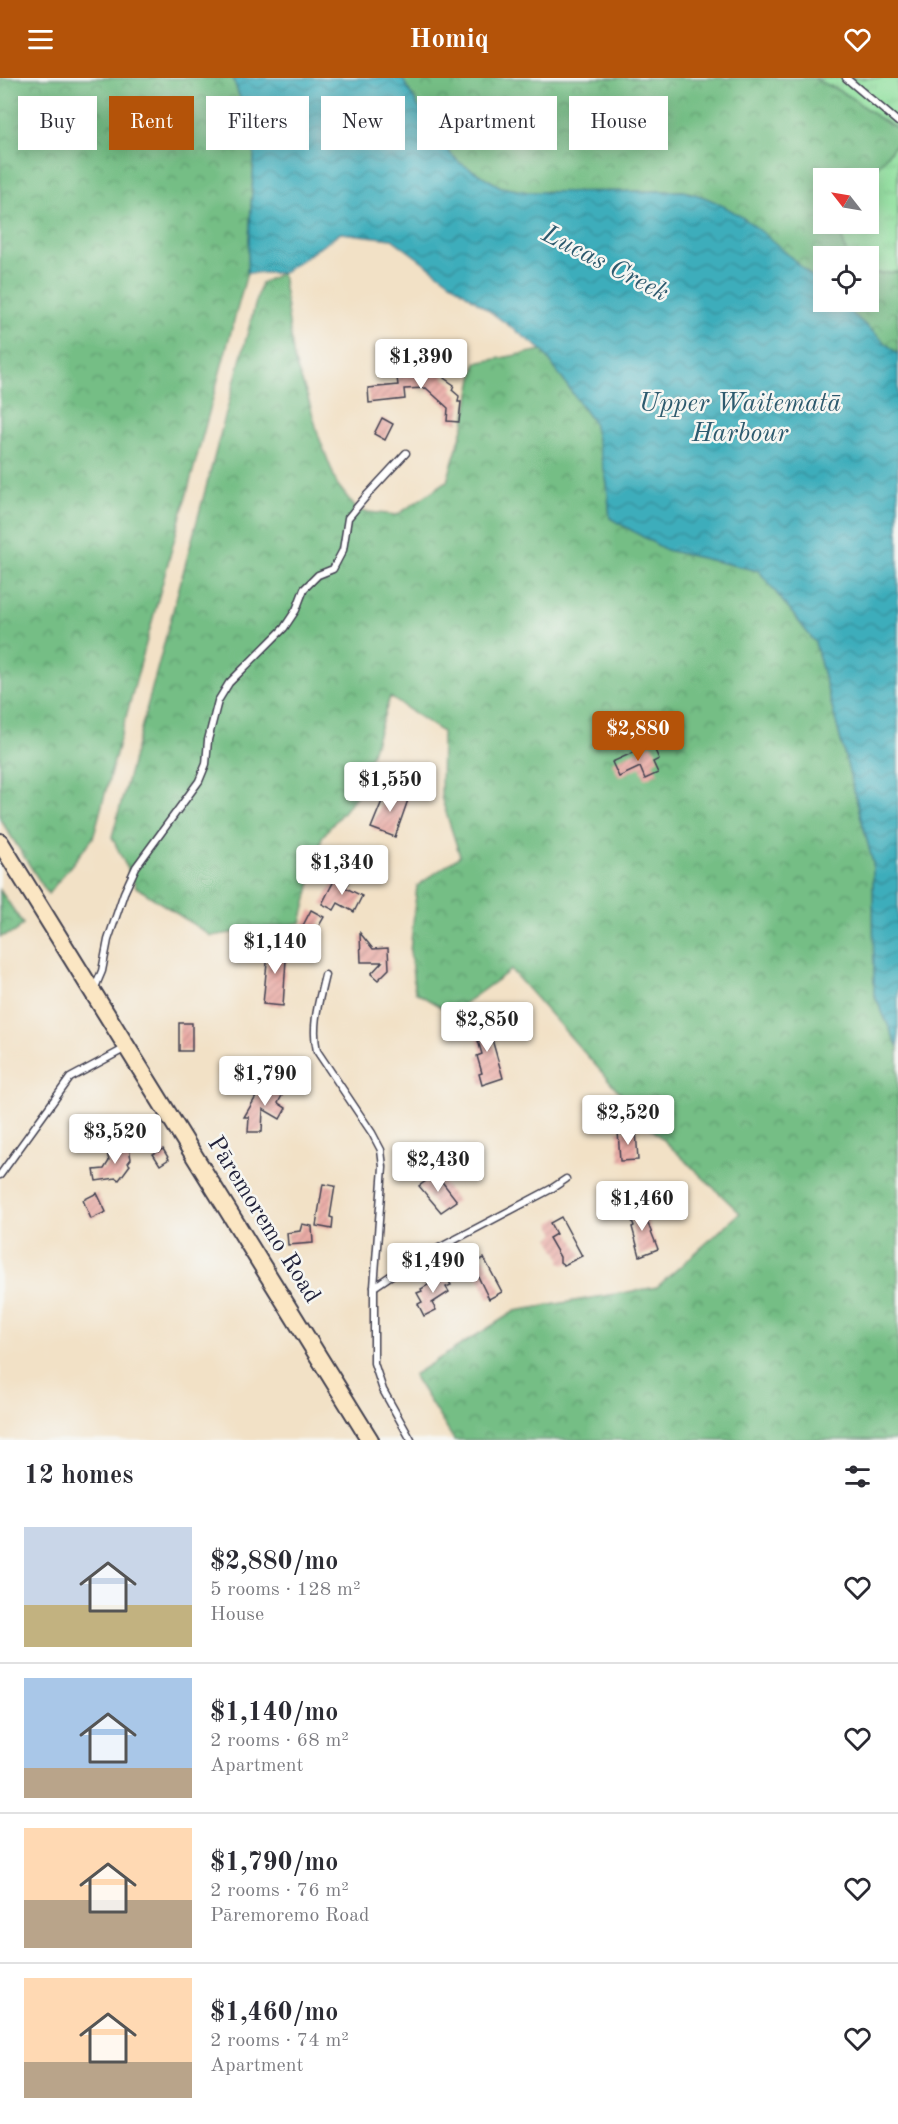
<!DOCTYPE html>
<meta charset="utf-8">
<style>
:root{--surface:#fff;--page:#f7f7f7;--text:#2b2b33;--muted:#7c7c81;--line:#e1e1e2;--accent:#b45309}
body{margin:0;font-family:"Old Standard TT",serif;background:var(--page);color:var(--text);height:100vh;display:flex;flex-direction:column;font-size:22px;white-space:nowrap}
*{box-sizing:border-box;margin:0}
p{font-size:20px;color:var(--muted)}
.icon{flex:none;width:33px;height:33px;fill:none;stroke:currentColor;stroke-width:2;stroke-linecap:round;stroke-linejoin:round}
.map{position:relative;height:1362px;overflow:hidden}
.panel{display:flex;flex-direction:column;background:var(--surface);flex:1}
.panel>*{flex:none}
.top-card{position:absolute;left:18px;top:18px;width:862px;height:54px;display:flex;gap:12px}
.needle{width:39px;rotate:301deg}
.tools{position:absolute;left:813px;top:90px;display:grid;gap:12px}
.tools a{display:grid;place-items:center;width:66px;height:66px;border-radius:0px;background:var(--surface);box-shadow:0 3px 15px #0003;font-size:30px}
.price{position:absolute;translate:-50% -51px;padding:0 14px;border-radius:6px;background:#fff;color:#222;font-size:20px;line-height:39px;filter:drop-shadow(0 2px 3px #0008)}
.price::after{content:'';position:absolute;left:50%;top:36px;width:18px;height:14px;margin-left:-9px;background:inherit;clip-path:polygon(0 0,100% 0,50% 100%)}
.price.active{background:var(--accent);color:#fff}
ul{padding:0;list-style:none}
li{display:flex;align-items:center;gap:18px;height:150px;padding:0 24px}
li+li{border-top:2px solid var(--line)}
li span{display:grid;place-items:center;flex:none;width:168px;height:120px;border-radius:0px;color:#555}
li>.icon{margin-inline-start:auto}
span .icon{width:72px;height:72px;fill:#fffc;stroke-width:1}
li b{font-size:26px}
h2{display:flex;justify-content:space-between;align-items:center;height:72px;padding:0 24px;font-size:26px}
.pill{padding:0 21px;border-radius:0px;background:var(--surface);box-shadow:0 3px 15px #0003;font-size:21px;line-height:54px}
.pill.active{background:var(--accent);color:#fff}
header{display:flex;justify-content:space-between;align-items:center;height:78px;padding:0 24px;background:var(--accent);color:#fff;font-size:27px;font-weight:800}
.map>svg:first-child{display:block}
</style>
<header><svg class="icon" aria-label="menu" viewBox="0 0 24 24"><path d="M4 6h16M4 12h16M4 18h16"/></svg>Homiq<svg class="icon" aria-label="heart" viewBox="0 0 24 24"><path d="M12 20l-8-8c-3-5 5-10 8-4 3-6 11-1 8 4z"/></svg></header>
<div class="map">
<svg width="898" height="1362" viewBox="0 0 898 1362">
<defs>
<pattern id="grass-tufts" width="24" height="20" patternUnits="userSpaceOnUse" patternTransform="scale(1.5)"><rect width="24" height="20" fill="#90e09e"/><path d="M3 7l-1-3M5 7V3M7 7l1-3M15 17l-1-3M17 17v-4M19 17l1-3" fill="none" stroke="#7cc089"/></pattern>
<pattern id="forest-crowns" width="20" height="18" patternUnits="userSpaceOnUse" patternTransform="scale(1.5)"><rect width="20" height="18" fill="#74be85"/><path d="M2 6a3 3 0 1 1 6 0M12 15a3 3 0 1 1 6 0" fill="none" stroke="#5f9a6e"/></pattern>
<pattern id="water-waves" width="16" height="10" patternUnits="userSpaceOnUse" patternTransform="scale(1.5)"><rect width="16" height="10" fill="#3eadbb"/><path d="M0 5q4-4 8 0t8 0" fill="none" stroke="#348c99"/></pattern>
<pattern id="building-hatch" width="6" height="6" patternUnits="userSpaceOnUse" patternTransform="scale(1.5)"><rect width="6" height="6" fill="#eaaca6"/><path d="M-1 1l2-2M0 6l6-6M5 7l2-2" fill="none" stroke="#c89490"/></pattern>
</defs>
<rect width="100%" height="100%" fill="#f6f6f2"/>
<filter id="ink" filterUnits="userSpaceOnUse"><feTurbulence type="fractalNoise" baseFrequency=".0167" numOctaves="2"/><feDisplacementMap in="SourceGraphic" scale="12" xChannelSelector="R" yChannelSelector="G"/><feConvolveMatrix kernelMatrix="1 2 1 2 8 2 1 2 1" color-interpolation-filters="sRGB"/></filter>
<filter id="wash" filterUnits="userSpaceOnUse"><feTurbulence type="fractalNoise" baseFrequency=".008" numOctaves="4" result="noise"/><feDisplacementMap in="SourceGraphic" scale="24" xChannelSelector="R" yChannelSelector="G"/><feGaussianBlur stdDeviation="1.35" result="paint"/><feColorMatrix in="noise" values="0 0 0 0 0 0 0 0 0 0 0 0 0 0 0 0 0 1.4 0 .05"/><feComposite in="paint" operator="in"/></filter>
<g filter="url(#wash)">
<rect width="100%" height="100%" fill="#f2e1c6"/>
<g fill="url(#grass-tufts)" stroke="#59816c" stroke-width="1.5">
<path d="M814 0H898V51L880 41 849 18Z"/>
<path d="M898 64V194L869 196 868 178H847L838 146H868V100Z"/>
</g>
<g fill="url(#forest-crowns)" stroke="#4b7060" stroke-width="1.5">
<path d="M0 0H233L255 64 247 195 93 760 48 816 0 741Z"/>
<path d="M402 0H814L849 18 880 41 898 51V64L868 100H824V146H838L847 178H824L823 209C781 172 740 125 683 113L528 114 501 109 460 85 438 63Z"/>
<path d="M898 194V276L839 224H868L869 196Z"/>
<path d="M282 195 294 282 308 320 319 359 337 406 358 433 397 437 447 403 464 347 476 285 542 272 593 344 607 405 610 440 667 472 759 493 815 564 873 785 874 916 898 969V1362H454L413 1297 515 1233 657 1209 740 1135 653 1052 511 892 451 935 415 914 410 873 417 808 460 778 441 719 442 654 390 619 359 715 322 759 301 845 211 858 136 809 112 759 261 205Z"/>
<path d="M0 812 23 846 15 854 0 859Z"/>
</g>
<path fill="url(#water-waves)" stroke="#30687b" stroke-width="1.5" d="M233 0H402L438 63 460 85 501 109 528 114 683 113C740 125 782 172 823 209L824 224H839L898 276V969L874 916 873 785 815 564 759 493 666 472 610 440 607 405 593 344 542 272 392 161 341 155 282 195H247L255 64Z"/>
<g id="blocks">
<g fill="url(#building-hatch)">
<path d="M433 286 442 291 444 300 454 307 452 312 459 318 458 324H461L459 344 447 343 448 330 426 310 404 311 405 321 369 325 368 310 398 307 397 300 399 297 424 293 428 288Z"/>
<path d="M382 340 393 346 385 362 374 356Z"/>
<path d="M652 666 659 681 653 684 658 695 645 701 640 689 619 699 612 684Z"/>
<path d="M387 711 409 719 395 759 371 750Z"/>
<path d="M336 799 348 805 346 810 362 818 354 834 338 825 334 832 322 826Z"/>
<path d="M311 832 324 839 309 865 297 859Z"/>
<path d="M360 855 373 871 388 870 389 891 378 902 371 896 382 884H361Z"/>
<path d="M269 864 287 866 283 928 263 926Z"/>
<path d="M486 940 503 1000 482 1007 479 996 482 995 477 978 482 976 472 943Z"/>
<rect x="179" y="945" width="13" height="28"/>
<path d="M273 1005 285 1012 278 1025 286 1030 280 1041 263 1031 262 1054H248L249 1039H244L263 1007V1010L268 1013Z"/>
<path d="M636 1052 638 1082 620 1083 618 1053Z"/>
<path d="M129 1070 131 1081 128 1085 130 1087 119 1102 116 1100 96 1103 94 1092 104 1091 109 1083 107 1074Z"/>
<path d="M163 1071 169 1081 160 1087 153 1076Z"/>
<path d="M436 1096 457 1123 441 1134 419 1108Z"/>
<path d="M323 1106 335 1108 330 1139 333 1140 332 1151 316 1148Z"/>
<path d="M97 1115 106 1134 91 1141 83 1122Z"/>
<path d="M641 1128 658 1171 640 1178 632 1149 634 1148 628 1132Z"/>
<path d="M561 1139 582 1178 564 1187 560 1184V1179L549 1160 556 1156 550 1145Z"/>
<path d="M302 1146 312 1148 313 1165 288 1167 287 1155 300 1153Z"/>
<path d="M484 1180 502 1214 489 1221 472 1186Z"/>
<path d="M444 1195 451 1207 446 1209 449 1214 432 1225 436 1232 424 1238 418 1226 422 1224 417 1215 422 1213 421 1211 433 1204 432 1202Z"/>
</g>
</g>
</g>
<g filter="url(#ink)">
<use href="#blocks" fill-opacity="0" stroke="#413f50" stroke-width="1.5"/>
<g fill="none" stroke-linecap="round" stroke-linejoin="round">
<defs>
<g id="lane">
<path d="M846 0 898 44"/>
<path d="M325 897C319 923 311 947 317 973L372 1055 381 1072 383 1089 374 1209V1285L383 1312 411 1362"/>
<path d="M94 912 102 893 108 862 124 815 136 789 199 703 206 686 208 662 218 623 229 605 284 550 296 532 304 511 318 497 333 491 343 472 348 440 368 416 406 375"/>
<path d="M0 1097 70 1000 126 970"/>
<path d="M374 1209 405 1188 551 1111 566 1101"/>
</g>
<path id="secondary" d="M0 764 370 1362"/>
</defs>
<use href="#lane" stroke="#413f50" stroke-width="9"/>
<use href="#secondary" stroke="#413f50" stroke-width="20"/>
<use href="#lane" stroke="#fff" stroke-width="6"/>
<use href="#secondary" stroke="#fbe6c3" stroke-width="16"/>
</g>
</g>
<g text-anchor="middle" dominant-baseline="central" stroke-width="5" stroke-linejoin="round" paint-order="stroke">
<g font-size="24" fill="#22223b" stroke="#f6f6f2">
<text transform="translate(263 1142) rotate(58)">Pāremoremo Road</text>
</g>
<g font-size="26" font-style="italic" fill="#2d5a6e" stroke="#f6f6f2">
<text transform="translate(605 186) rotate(27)">Lucas Creek</text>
<text x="740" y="326">Upper Waitematā<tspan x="740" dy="30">Harbour</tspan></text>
</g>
</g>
</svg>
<div class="tools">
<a><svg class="needle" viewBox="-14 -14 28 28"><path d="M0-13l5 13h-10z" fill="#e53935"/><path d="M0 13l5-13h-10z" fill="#7c7c81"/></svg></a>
<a><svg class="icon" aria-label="locate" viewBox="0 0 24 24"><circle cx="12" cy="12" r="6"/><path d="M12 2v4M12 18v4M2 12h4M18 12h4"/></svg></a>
</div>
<b class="price" style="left:421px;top:312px">$1,390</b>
<b class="price active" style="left:638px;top:684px">$2,880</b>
<b class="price" style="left:390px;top:735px">$1,550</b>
<b class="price" style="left:342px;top:818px">$1,340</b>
<b class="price" style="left:275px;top:897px">$1,140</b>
<b class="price" style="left:487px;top:975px">$2,850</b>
<b class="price" style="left:265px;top:1029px">$1,790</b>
<b class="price" style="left:628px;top:1068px">$2,520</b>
<b class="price" style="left:115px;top:1087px">$3,520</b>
<b class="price" style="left:438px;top:1115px">$2,430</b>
<b class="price" style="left:642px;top:1154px">$1,460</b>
<b class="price" style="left:433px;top:1216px">$1,490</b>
<div class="top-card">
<a class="pill">Buy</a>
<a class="pill active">Rent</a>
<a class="pill">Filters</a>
<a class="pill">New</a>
<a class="pill">Apartment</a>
<a class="pill">House</a>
</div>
</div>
<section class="panel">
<h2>12 homes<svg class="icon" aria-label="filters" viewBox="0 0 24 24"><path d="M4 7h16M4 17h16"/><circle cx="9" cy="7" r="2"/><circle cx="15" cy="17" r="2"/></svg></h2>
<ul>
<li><span style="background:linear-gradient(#c9d6e8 65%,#c2b280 0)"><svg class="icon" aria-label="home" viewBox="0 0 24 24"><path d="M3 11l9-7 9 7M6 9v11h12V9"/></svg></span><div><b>$2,880/mo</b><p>5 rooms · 128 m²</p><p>House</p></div><svg class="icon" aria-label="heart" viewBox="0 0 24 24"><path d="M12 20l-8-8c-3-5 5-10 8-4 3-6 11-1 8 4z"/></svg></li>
<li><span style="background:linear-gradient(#a9c7e8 75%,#b9a48a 0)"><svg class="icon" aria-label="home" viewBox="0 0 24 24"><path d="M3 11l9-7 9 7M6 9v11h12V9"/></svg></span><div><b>$1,140/mo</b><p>2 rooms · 68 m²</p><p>Apartment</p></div><svg class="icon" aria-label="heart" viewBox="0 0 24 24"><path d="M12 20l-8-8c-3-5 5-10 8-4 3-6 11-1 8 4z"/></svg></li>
<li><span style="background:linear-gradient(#ffd9b3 60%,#b9a48a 0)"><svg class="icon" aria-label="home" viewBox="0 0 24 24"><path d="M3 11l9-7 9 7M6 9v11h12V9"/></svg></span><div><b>$1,790/mo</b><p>2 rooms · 76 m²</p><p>Pāremoremo Road</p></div><svg class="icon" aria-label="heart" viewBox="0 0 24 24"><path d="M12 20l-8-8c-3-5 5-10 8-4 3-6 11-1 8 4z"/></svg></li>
<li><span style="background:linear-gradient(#ffd9b3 70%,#b9a48a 0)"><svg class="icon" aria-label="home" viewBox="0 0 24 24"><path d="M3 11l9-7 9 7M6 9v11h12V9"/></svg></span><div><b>$1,460/mo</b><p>2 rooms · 74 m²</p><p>Apartment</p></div><svg class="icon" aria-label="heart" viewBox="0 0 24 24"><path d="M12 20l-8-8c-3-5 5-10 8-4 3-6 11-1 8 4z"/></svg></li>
</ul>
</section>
